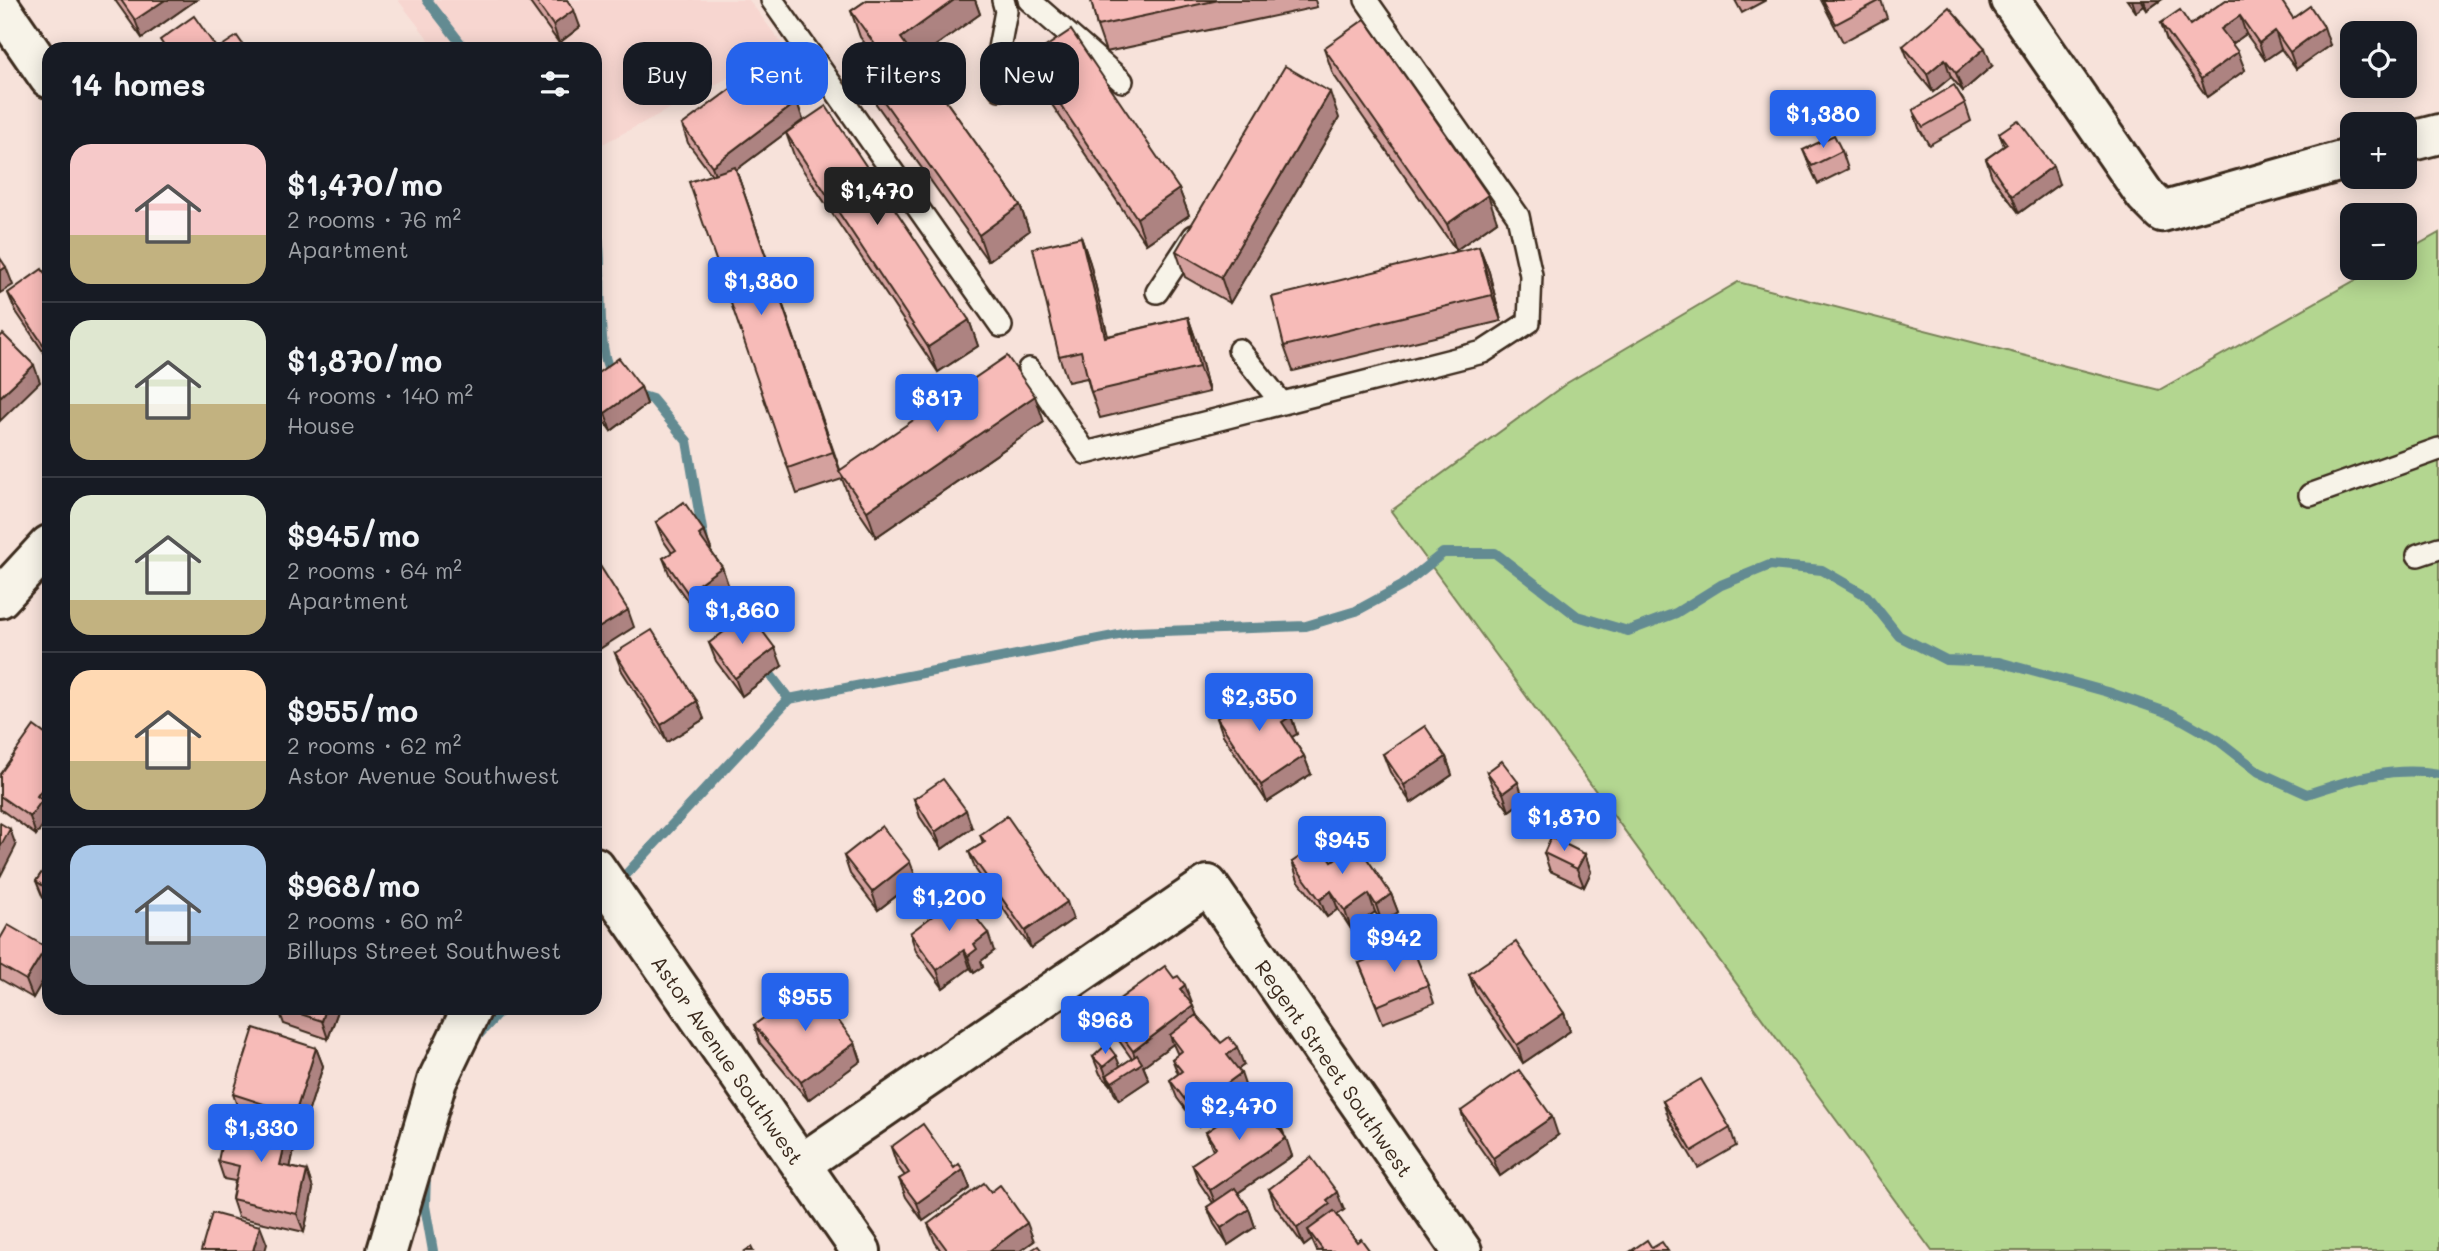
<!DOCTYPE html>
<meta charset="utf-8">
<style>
:root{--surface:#171b24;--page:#20242c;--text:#f1f3f6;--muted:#9ea1a6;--line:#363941;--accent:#2563eb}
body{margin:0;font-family:Mali,sans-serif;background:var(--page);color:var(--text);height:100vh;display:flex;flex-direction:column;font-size:26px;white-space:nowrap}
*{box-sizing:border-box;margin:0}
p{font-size:23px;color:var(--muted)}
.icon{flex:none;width:38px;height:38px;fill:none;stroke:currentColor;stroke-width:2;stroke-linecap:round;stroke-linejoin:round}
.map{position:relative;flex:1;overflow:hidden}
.sheet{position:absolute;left:42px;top:42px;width:560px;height:973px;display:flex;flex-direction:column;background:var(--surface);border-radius:21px;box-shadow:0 4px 18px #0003}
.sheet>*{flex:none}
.guide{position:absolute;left:623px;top:42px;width:665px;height:63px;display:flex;gap:14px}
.buttons{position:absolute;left:2340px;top:21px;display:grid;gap:14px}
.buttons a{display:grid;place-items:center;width:77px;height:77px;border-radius:14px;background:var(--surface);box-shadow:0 4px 18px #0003;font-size:35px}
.price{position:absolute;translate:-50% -60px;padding:0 16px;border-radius:7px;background:var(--accent);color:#fff;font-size:23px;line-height:46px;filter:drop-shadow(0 2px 4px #0008)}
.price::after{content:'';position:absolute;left:50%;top:42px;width:21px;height:16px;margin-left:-10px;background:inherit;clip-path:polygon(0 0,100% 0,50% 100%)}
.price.current{background:#222;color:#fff}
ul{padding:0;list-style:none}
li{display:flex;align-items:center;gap:21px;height:175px;padding:0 28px}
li+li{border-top:2px solid var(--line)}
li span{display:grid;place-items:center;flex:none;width:196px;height:140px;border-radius:21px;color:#555}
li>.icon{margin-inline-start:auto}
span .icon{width:84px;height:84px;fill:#fffc;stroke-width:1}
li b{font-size:30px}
h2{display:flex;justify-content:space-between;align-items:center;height:84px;padding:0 28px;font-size:30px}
.pill{padding:0 24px;border-radius:21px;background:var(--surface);box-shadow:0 4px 18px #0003;font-size:24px;line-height:63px}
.pill.current{background:var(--accent);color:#fff}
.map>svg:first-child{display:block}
</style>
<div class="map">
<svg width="2439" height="1251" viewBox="0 0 2439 1251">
<rect width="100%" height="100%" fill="#f7e2da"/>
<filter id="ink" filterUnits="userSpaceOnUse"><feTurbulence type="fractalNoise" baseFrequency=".0143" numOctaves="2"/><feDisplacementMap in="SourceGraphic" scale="14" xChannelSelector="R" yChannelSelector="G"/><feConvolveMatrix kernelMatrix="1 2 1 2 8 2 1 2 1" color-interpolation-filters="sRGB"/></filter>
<g filter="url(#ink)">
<path fill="#f7d6d0" d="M398 0H749L785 48 595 148V49H436Z"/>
<path fill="#b3d690" stroke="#778057" stroke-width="2" d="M2439 233V1251H1932L1391 511 1567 383 1738 282 2159 390 2377 268H2404L2405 252Z"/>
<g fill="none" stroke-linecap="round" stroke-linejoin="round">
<g stroke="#648b92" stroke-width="10">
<path d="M427 0 465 49"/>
<path d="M595 222C607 260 591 354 615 378"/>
<path d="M633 393 652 399 687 441 704 541"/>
<path d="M714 580 742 634"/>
<path d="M763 665 789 699"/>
<path d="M595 908 789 699 1134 632 1306 626 1356 611 1402 586 1443 553H1495L1577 616 1628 631 1676 613 1721 585 1770 565 1822 570 1867 596 1899 636 1946 660 1999 662 2108 692 2172 714 2218 740 2259 772 2307 794C2353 779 2391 766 2439 774"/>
<path d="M474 1040 503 1008"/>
<path d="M426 1174 425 1206 433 1251"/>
</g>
<defs>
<g id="service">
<path d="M772 0 1001 326"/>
<path d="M1029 0 1122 81"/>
<path d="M1000 89 998 54 1006 11 1003 0"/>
<path d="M1157 292 1194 236"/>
<path d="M1239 350 1281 402"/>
<path d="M1029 369 1086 453 1483 352 1529 322 1531 275 1518 216 1366 0"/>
<path d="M2310 495 2439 449"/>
<path d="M2418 555 2439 548"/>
</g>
<g id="minor">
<path d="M2010 0 2145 195 2162 212 2352 158"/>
<path d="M2404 143 2439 134"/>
<path d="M0 598 49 545"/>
<path id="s1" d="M801 1164 1208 885 1462 1251"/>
<path d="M387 1251 437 1081 472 1008"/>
</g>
<g id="tertiary">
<path d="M0 7 49 78"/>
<path id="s2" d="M595 867 861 1251"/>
</g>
</defs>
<use href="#service" stroke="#3b2a1e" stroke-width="26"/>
<use href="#minor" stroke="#3b2a1e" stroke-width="44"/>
<use href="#tertiary" stroke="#3b2a1e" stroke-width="44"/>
<use href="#service" stroke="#f7f3e8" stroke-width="21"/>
<use href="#minor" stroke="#f7f3e8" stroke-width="38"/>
<use href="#tertiary" stroke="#f7f3e8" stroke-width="38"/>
</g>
<g fill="#d4a19e" stroke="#3b2a1e" stroke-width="2">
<path d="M115 0H196L142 38Z"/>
<path d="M528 0H567L580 27 559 43Z"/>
<path d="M867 0H975L980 14 916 59 1020 205 1029 231 988 261 864 87 855 61 870 50 860 37 851 11Z"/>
<path d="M1091 0H1315L1317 7 1106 52 1097 26Z"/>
<path d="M1735 0H1766L1742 13Z"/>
<path d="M1821 0H1881L1887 18 1843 42Z"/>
<path d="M2127 0H2161L2147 10 2144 6 2136 12Z"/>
<path d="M2226 0 2293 18 2330 45 2296 69 2281 49 2265 60 2246 34 2232 44 2245 70 2207 97 2167 41 2161 23 2190 25Z"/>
<path d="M1903 46 1992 66 1963 91 1951 77 1933 92 1910 64Z"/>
<path d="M1324 48 1497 221 1456 250 1333 74Z"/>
<path d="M1029 58 1179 189 1189 215 1146 244 1038 84Z"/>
<path d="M797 102 803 120 736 170 840 471 1044 422 876 537 849 497 842 479 797 494 788 468 712 175 688 143 682 125Z"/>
<path d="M1965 103 1971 121 1929 145 1919 128 1913 110Z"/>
<path d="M1339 118 1230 303 1185 277 1176 251Z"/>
<path d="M786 133 969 320 978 346 938 372 795 158Z"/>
<path d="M1999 133 2059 184 2019 213 1992 177 1986 159 2004 146Z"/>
<path d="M1803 150 1842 151 1848 169 1818 184 1810 167Z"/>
<path d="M1081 237 1090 263 1108 336 1188 317 1197 343 1209 392 1100 418 1091 392 1087 378 1068 382 1059 356Z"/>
<path d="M1479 246 1489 272 1501 321 1293 371 1284 346Z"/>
<path d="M49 280V360L15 310 8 293Z"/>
<path d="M595 375 641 387 647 404 611 431 595 409Z"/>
<path d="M656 522 704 531 711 549 710 550 722 567 728 585 694 610 670 576 663 558 672 553 663 540Z"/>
<path d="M709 643 782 666 742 696 716 661Z"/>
<path d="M615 653 697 701 704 719 667 742 622 671Z"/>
<path d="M1247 693 1275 711 1291 716 1297 734 1292 737 1304 756 1311 774 1267 802 1223 735 1217 718 1223 713 1219 701Z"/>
<path d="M49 737V805L46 810 48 818 36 835 0 809V774Z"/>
<path d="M1383 754 1446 757 1452 775 1411 803 1390 772Z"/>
<path d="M1487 772 1524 800 1509 811 1494 790Z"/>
<path d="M914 799 972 828 942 849 920 817Z"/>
<path d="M980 835 1073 919 1031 948 976 870 969 852 983 843Z"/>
<path d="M1544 853 1585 854 1591 872 1584 887 1550 871Z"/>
<path d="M844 856 917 880 878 910 850 874Z"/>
<path d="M1332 861 1391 894 1398 912 1382 923 1375 912 1351 929 1338 909 1327 917 1298 880 1292 862Z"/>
<path d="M49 862V903L43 898 36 881Z"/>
<path d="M910 933 994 951 981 961 983 967 974 973 970 968 943 988 916 951Z"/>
<path d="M0 939 46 947 49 955V970L33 998 0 979Z"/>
<path d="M1359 963 1428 985 1434 1003 1383 1023Z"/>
<path d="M1469 974 1564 1013 1570 1031 1523 1063 1475 992Z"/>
<path d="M1191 1003 1197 1016 1221 1043 1244 1065 1238 1069 1247 1091 1199 1127 1177 1098 1170 1080 1178 1074 1172 1059 1178 1055 1173 1044 1143 1066 1149 1080 1119 1100 1114 1093 1111 1084 1110 1085 1100 1074 1093 1057 1120 1066 1132 1059 1110 1028 1103 1011Z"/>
<path d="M278 1008H339L328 1039 284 1024Z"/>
<path d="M754 1025 855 1043 861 1061 808 1100 760 1043Z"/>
<path d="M316 1048 323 1066 302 1132 289 1127 295 1145 290 1167 307 1171 313 1189 304 1232 238 1217 232 1199 235 1181 224 1179 218 1161 284 1126 239 1111 233 1094Z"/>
<path d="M1663 1101 1730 1128 1736 1146 1698 1168 1669 1119Z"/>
<path d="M1461 1111 1558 1135 1500 1176 1467 1129Z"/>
<path d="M1206 1132 1284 1134H1283L1292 1156 1238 1193 1249 1209 1255 1227 1228 1245 1214 1224 1207 1207 1213 1203 1199 1182 1192 1164 1213 1150Z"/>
<path d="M891 1147 963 1170 970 1188 923 1221 906 1197 899 1179 905 1176 897 1165Z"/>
<path d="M1269 1189 1344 1210 1337 1215 1357 1242 1369 1251H1317L1312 1240 1304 1246 1275 1206Z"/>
<path d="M928 1224 1034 1241 1020 1251H941L935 1242Z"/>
</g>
<g fill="#ad8381" stroke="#3b2a1e" stroke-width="2">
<path d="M165 0H196L142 38 135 20Z"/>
<path d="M954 0H975L980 14 910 64 901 38Z"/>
<path d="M2132 0H2142L2144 6 2136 12Z"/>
<path d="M2144 0H2161L2147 10Z"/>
<path d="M574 10 580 27 559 43 553 25Z"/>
<path d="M2240 16 2246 34 2228 47 2221 29Z"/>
<path d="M2324 27 2330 45 2296 69 2290 52Z"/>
<path d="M2275 31 2281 49 2265 60 2259 43Z"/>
<path d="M1985 48 1992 66 1963 91 1956 73Z"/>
<path d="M2238 52 2245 70 2207 97 2201 79Z"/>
<path d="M1945 59 1951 77 1933 92 1927 74Z"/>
<path d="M1330 92 1339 118 1230 303 1221 277Z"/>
<path d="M797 102 803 120 736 170 843 478 833 452 718 183 712 166Z"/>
<path d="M2053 166 2059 184 2019 213 2012 196Z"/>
<path d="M1179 189 1189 215 1146 244 1137 218Z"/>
<path d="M1488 195 1497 221 1456 250 1447 224Z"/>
<path d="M1020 205 1029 231 988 261 979 235Z"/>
<path d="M1081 237 1090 263 1114 363 1105 337Z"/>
<path d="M1479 246 1489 272 1501 321 1492 295Z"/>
<path d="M6 267 13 285 0 293V271Z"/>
<path d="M1188 317 1197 343 1209 392 1199 367Z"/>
<path d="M969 320 978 346 938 372 928 347Z"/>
<path d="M49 344V357L45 347Z"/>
<path d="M34 365 40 382 0 421V397Z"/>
<path d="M641 387 647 404 611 431 605 413Z"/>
<path d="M1035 396 1044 422 876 537 867 511Z"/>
<path d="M704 531 711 549 706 553 699 535Z"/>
<path d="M722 567 728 585 694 610 687 592Z"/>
<path d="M628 610 634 627 598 650 595 644V630Z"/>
<path d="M775 648 782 666 742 696 735 678Z"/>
<path d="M697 701 704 719 667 742 661 725Z"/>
<path d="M1291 716 1297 734 1288 739 1282 722Z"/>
<path d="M1304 756 1311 774 1267 802 1261 785Z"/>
<path d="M1446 757 1452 775 1411 803 1404 785Z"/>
<path d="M49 779V805L46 810 48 818 36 835 30 817 37 796Z"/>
<path d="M1518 782 1524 800 1509 811 1503 793Z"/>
<path d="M966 810 972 828 942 849 935 832Z"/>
<path d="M10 829 16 846 0 877V847Z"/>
<path d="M1585 854 1591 872 1584 887 1577 869Z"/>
<path d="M910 862 917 880 878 910 872 892Z"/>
<path d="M1331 891 1338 909 1327 917 1320 900Z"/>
<path d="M1369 894 1375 912 1351 929 1345 911Z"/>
<path d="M1391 894 1398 912 1382 923 1376 905Z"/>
<path d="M1067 902 1073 919 1031 948 1025 931Z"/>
<path d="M988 933 994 951 981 961 983 967 974 973 968 956 974 944Z"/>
<path d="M46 947 49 955V970L33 998 26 980Z"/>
<path d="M964 950 970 968 943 988 937 970Z"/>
<path d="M1185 985 1192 1003 1187 1006 1180 989Z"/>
<path d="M1193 1006 1200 1024 1170 1035 1173 1044 1143 1066 1149 1080 1119 1100 1112 1082 1107 1075 1111 1084 1110 1085 1103 1067 1116 1056 1123 1073 1138 1066 1133 1051Z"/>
<path d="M326 1008H339L328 1039 322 1021Z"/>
<path d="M1564 1013 1570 1031 1523 1063 1517 1045Z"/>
<path d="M855 1043 861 1061 808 1100 801 1082Z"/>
<path d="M1237 1047 1244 1065 1233 1073 1227 1055Z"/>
<path d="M316 1048 323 1066 302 1132 295 1114Z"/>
<path d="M1241 1073 1247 1091 1199 1127 1192 1109Z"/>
<path d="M1277 1116 1284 1134 1279 1137 1273 1120Z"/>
<path d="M1552 1117 1558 1135 1500 1176 1493 1158Z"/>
<path d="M289 1127 295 1145 287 1183 280 1165Z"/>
<path d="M1286 1138 1292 1156 1217 1207 1210 1190Z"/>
<path d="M963 1170 970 1188 923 1221 917 1203Z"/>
<path d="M307 1171 313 1189 304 1232 297 1214Z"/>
<path d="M1337 1192 1344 1210 1334 1217 1308 1230 1312 1240 1304 1246 1297 1228 1327 1200Z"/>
<path d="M1249 1209 1255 1227 1228 1245 1221 1228Z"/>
<path d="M1027 1223 1034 1241 1020 1251H989Z"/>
<path d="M260 1226 267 1244 265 1251H253Z"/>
</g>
<g fill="#f7bbb8" stroke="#3b2a1e" stroke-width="2">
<path d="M121 0H165L135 20Z"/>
<path d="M535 0H567L574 10 553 25Z"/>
<path d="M867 0H954L901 38 1020 205 979 235 855 61 876 46 851 11Z"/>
<path d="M1091 0H1219L1097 26Z"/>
<path d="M1823 0H1881L1836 24Z"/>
<path d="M2226 0H2281L2293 18 2310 6 2324 27 2290 52 2275 31 2259 43 2240 16 2221 29 2238 52 2201 79 2161 23 2180 10 2190 25Z"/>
<path d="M1949 7 1985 48 1956 73 1945 59 1927 74 1903 46Z"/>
<path d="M194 16 217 49 237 36 246 49H166L160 40Z"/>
<path d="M1365 19 1488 195 1447 224 1324 48Z"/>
<path d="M1071 30 1179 189 1137 218 1029 58Z"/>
<path d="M767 62 797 102 712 166 682 125Z"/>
<path d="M1285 66 1330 92 1221 277 1176 251Z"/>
<path d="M1954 85 1965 103 1923 127 1913 110Z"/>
<path d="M826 106 969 320 928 347 786 133Z"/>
<path d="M2018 120 2053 166 2012 196 1986 159 2007 144 1999 133Z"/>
<path d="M1834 135 1842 151 1812 166 1803 150Z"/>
<path d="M735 167 833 452 788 468 689 182Z"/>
<path d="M1081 237 1105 337 1188 317 1199 367 1091 392 1081 351 1059 356 1033 248Z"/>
<path d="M1479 246 1492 295 1284 346 1272 297Z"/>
<path d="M0 258 6 267 0 271Z"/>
<path d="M42 269 49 280V344L45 347 8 293Z"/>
<path d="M3 334 34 365 0 397V337Z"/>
<path d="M1007 356 1035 396 867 511 839 471Z"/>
<path d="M619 358 641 387 605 413 595 400V375Z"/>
<path d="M684 502 704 531 699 535 722 567 687 592 663 558 676 550 656 522Z"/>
<path d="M595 558 628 610 595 630Z"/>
<path d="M749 613 775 648 735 678 709 643Z"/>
<path d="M652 630 697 701 661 725 615 653Z"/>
<path d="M1242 686 1247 693 1258 686 1275 711 1284 705 1291 716 1282 722 1304 756 1261 785 1217 718 1226 712 1219 701Z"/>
<path d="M34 726 49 737V779L37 796 42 800 30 817 0 796V774Z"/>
<path d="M1425 726 1446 757 1404 785 1383 754Z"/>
<path d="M1502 761 1518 782 1503 793 1487 772Z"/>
<path d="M943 779 966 810 935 832 914 799Z"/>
<path d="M1007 816 1067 902 1025 931 969 852 985 842 980 835Z"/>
<path d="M0 823 10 829 0 847Z"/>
<path d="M882 826 910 862 872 892 844 856Z"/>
<path d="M1551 837 1585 854 1577 869 1544 853Z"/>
<path d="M1320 843 1332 861 1357 844 1391 894 1376 905 1369 894 1345 911 1331 891 1320 900 1292 862Z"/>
<path d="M49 862V890L36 881Z"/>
<path d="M959 896 988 933 974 944 977 949 968 956 964 950 937 970 910 933Z"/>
<path d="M8 925 46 947 26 980 0 965V939Z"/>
<path d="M1410 942 1428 985 1377 1006 1359 963Z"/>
<path d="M1516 942 1564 1013 1517 1045 1469 974Z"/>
<path d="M1165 966 1174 978 1178 976 1185 985 1180 989 1193 1006 1133 1051 1103 1011Z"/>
<path d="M811 984 855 1043 801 1082 754 1025Z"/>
<path d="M282 1008H326L322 1021Z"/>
<path d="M1196 1015 1221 1043 1229 1037 1237 1047 1227 1055 1241 1073 1192 1109 1170 1080 1182 1071 1172 1059 1182 1051 1170 1035Z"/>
<path d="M254 1028 316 1048 295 1114 233 1094Z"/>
<path d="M1107 1044 1116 1056 1103 1067 1093 1057Z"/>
<path d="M1137 1055 1142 1063 1112 1082 1107 1075Z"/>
<path d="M1519 1070 1552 1117 1493 1158 1461 1111Z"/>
<path d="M1701 1079 1730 1128 1692 1151 1663 1101Z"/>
<path d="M1258 1097 1268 1111 1272 1108 1277 1116 1273 1120 1286 1138 1210 1190 1192 1164 1216 1148 1206 1132Z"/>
<path d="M228 1113 289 1127 280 1165 307 1171 297 1214 232 1199 239 1166 218 1161Z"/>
<path d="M923 1124 954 1168 959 1164 963 1170 917 1203 899 1179 909 1173 891 1147Z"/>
<path d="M1311 1157 1337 1192 1327 1200 1330 1204 1297 1228 1269 1189Z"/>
<path d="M984 1183 991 1192 1000 1185 1027 1223 989 1251H948L928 1224Z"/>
<path d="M1235 1188 1249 1209 1221 1228 1207 1207Z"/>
<path d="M1334 1211 1357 1242 1361 1239 1369 1250 1367 1251H1320L1322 1249 1308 1230Z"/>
<path d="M212 1213 260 1226 253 1251H201Z"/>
<path d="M1647 1240 1652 1248 1662 1242 1668 1251H1631Z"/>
<path d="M1038 1246 1042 1251H1030Z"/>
<path d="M751 1247 753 1251H745Z"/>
</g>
</g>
<g text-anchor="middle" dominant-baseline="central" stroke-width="6" stroke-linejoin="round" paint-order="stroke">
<g font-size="21" fill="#3b2a1e" stroke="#f7f3e8">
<text stroke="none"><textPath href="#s2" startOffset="234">Astor Avenue Southwest</textPath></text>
<text stroke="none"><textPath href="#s1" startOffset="716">Regent Street Southwest</textPath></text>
</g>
</g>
</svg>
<div class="buttons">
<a><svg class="icon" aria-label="locate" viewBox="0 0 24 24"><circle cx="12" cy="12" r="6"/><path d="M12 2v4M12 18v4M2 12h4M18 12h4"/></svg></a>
<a>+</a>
<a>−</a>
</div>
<b class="price" style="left:1823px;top:150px">$1,380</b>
<b class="price current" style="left:877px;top:227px">$1,470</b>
<b class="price" style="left:761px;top:317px">$1,380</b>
<b class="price" style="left:937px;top:434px">$817</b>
<b class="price" style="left:742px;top:646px">$1,860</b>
<b class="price" style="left:1259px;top:733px">$2,350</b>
<b class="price" style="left:1564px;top:853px">$1,870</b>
<b class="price" style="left:1342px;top:876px">$945</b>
<b class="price" style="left:949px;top:933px">$1,200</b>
<b class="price" style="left:1394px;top:974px">$942</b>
<b class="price" style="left:805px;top:1033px">$955</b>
<b class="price" style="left:1105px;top:1056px">$968</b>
<b class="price" style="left:1239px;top:1142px">$2,470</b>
<b class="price" style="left:261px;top:1164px">$1,330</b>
<div class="guide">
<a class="pill">Buy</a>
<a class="pill current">Rent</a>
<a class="pill">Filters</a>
<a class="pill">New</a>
</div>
<section class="sheet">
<h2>14 homes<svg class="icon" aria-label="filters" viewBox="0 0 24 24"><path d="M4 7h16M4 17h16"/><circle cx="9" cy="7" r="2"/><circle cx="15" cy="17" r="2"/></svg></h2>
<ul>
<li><span style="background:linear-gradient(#f6c9c9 65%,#c2b280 0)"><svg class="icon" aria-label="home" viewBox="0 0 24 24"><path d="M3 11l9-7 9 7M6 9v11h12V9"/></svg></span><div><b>$1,470/mo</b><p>2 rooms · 76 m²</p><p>Apartment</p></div></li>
<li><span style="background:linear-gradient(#dfe7d0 60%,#c2b280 0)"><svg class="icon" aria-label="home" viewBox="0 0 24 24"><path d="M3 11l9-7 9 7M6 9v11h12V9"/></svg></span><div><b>$1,870/mo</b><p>4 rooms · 140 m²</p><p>House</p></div></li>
<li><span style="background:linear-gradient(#dfe7d0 75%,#c2b280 0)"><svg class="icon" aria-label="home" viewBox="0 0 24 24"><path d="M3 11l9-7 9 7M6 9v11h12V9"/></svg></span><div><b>$945/mo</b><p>2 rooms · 64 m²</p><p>Apartment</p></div></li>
<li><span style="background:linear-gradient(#ffd9b3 65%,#c2b280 0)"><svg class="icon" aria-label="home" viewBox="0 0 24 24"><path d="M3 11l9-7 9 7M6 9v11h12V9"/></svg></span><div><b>$955/mo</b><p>2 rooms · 62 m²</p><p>Astor Avenue Southwest</p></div></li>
<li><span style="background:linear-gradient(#a9c7e8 65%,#9aa5b1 0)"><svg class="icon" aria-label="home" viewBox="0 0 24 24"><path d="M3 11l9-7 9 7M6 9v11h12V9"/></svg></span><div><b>$968/mo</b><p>2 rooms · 60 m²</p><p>Billups Street Southwest</p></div></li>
</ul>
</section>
</div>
